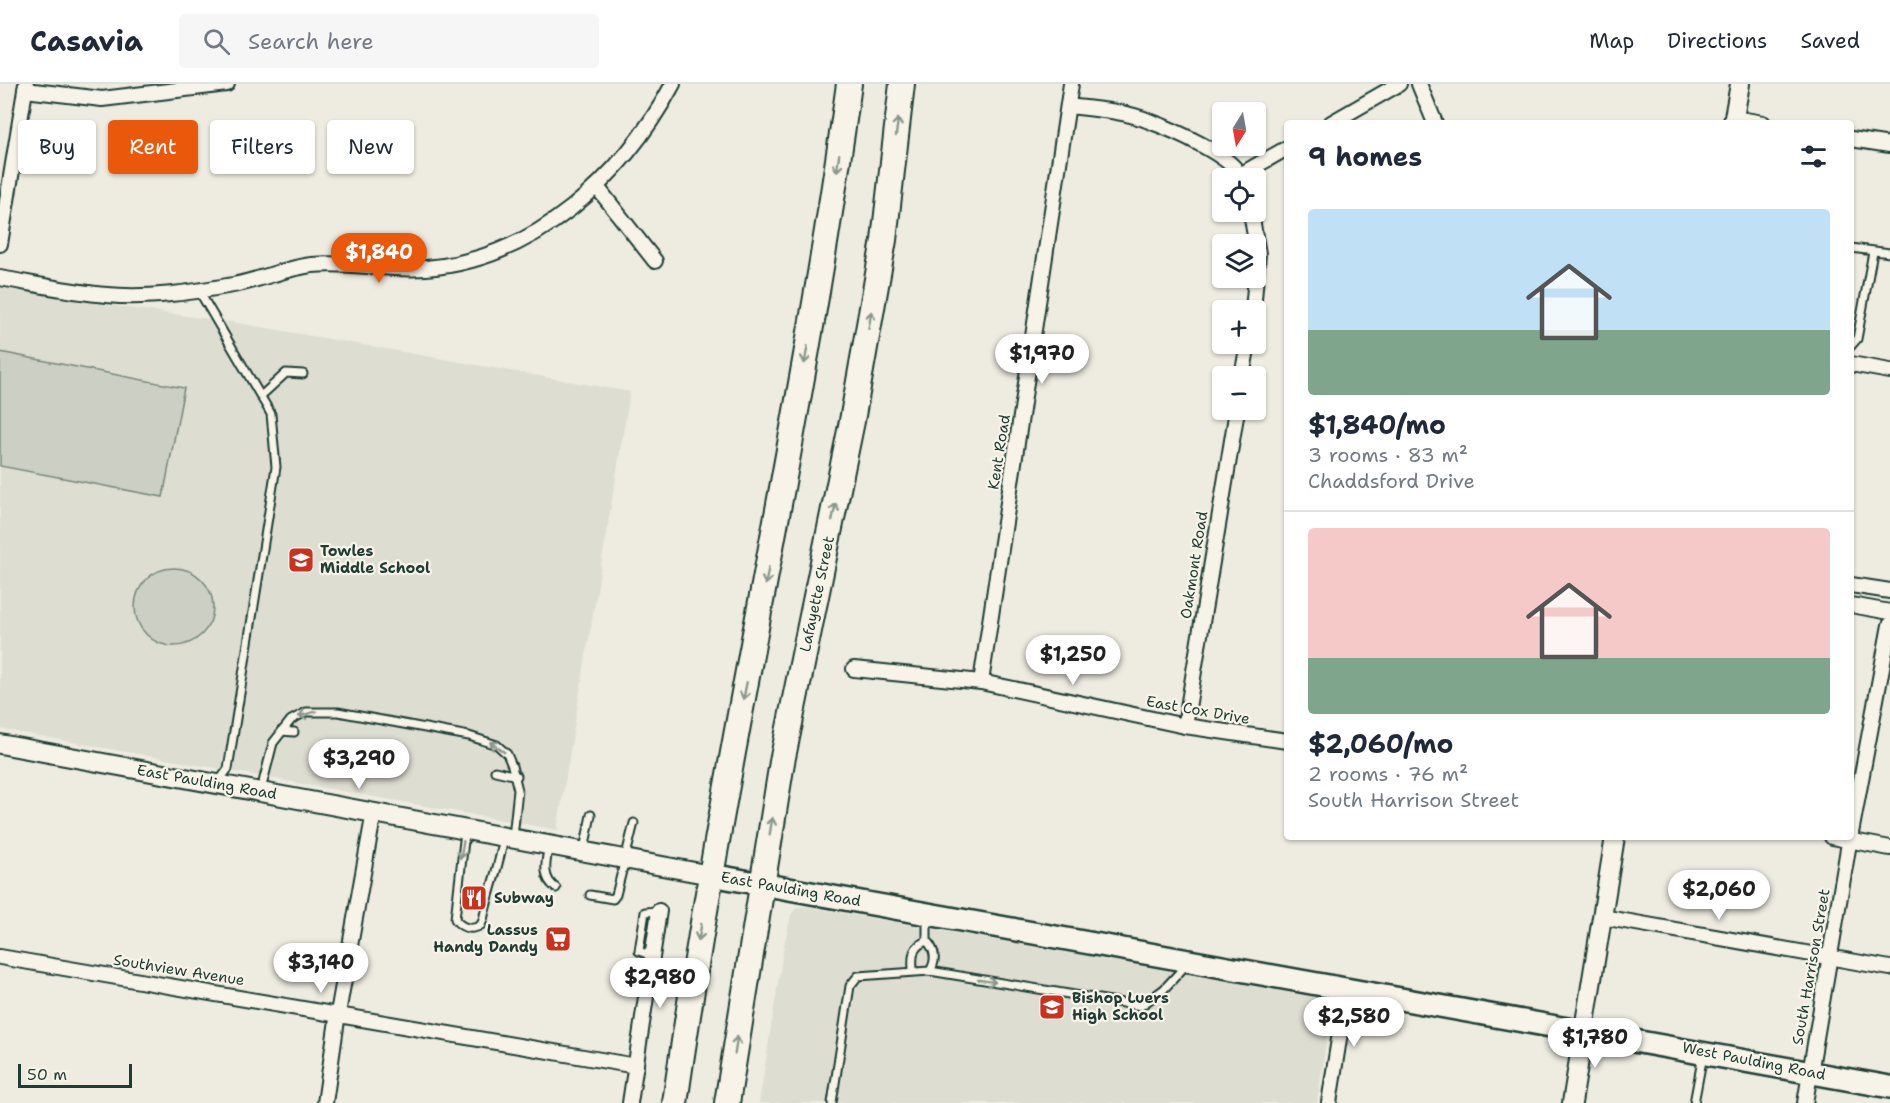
<!DOCTYPE html>
<meta charset="utf-8">
<style>
:root{--surface:#fff;--page:#f6f6f7;--text:#1f2937;--muted:#747a83;--line:#e0e1e3;--accent:#ea580c}
body{margin:0;font-family:"Shantell Sans",sans-serif;background:var(--page);color:var(--text);height:100vh;display:flex;flex-direction:column;font-size:22px;white-space:nowrap}
*{box-sizing:border-box;margin:0}
p{font-size:20px;color:var(--muted)}
.icon{flex:none;width:33px;height:33px;fill:none;stroke:currentColor;stroke-width:2;stroke-linecap:round;stroke-linejoin:round}
.map{position:relative;flex:1;overflow:hidden}
.side{position:absolute;left:1284px;top:36px;width:570px;height:720px;display:flex;flex-direction:column;background:var(--surface);border-radius:6px;box-shadow:0 2px 4px #0004}
.side>*{flex:none}
.top-card{position:absolute;left:18px;top:36px;width:570px;height:54px;display:flex;gap:12px}
.needle{width:39px;rotate:191deg}
.tools{position:absolute;left:1212px;top:18px;display:grid;gap:12px}
.tools a{display:grid;place-items:center;width:54px;height:54px;border-radius:6px;background:var(--surface);box-shadow:0 2px 4px #0004;font-size:30px}
.scale{position:absolute;left:18px;bottom:15px;width:114px;box-sizing:border-box;padding-left:6px;border:3px solid #1f3d34;border-top:0;font-size:16px;line-height:21px;white-space:nowrap;color:#1f3d34;-webkit-text-stroke:4px #f7f3e8;paint-order:stroke}
.price{position:absolute;translate:-50% -51px;padding:0 14px;border-radius:21px;background:#fff;color:#222;font-size:20px;line-height:39px;filter:drop-shadow(0 2px 3px #0008)}
.price::after{content:'';position:absolute;left:50%;top:36px;width:18px;height:14px;margin-left:-9px;background:inherit;clip-path:polygon(0 0,100% 0,50% 100%)}
.price.current{background:var(--accent);color:#fff}
ul{padding:0;list-style:none}
li{display:grid;align-content:center;gap:12px;height:318px;padding:0 24px}
li+li{border-top:2px solid var(--line)}
li span{display:grid;place-items:center;height:186px;border-radius:6px;color:#555}
li>.icon{margin-inline-start:auto}
span .icon{width:108px;height:108px;fill:#fffc;stroke-width:1}
li b{font-size:26px}
h2{display:flex;justify-content:space-between;align-items:center;height:72px;padding:0 24px;font-size:26px}
.chip{padding:0 21px;border-radius:6px;background:var(--surface);box-shadow:0 2px 4px #0004;font-size:21px;line-height:54px}
.chip.current{background:var(--accent);color:#fff}
header{display:flex;align-items:center;gap:36px;box-sizing:border-box;height:84px;padding:0 30px;background:var(--surface);border-bottom:2px solid var(--line)}
header strong{font-size:28px}
nav{display:flex;gap:33px;margin-inline-start:auto;font-size:21px}
.search{width:420px;height:54px;background:var(--page);display:flex;align-items:center;gap:15px;box-sizing:border-box;padding:0 21px;border-radius:6px;color:var(--muted);font-size:22px}
.map>svg:first-child{display:block}
</style>
<header>
<strong>Casavia</strong>
<div class="search"><svg class="icon" aria-label="search" viewBox="0 0 24 24"><circle cx="10" cy="10" r="6"/><path d="M15 15l6 6"/></svg>Search here</div>
<nav><a>Map</a><a>Directions</a><a>Saved</a></nav>
</header>
<div class="map">
<svg width="1890" height="1019" viewBox="0 0 1890 1019">
<rect width="100%" height="100%" fill="#eeece1"/>
<filter id="ink" filterUnits="userSpaceOnUse"><feTurbulence type="fractalNoise" baseFrequency=".0167" numOctaves="2"/><feDisplacementMap in="SourceGraphic" scale="12" xChannelSelector="R" yChannelSelector="G"/><feConvolveMatrix kernelMatrix="1 2 1 2 8 2 1 2 1" color-interpolation-filters="sRGB"/></filter>
<g filter="url(#ink)">
<g fill="#ddddd2">
<path d="M0 203 87 218 238 239 630 308 557 746 0 645Z"/>
<path d="M797 823H809L1327 915 1331 926 1317 1019H759L784 861 791 831Z"/>
</g>
<g fill="#cccfc4" stroke="#76867c" stroke-width="1.5">
<path d="M0 268 184 304 163 413 0 382Z"/>
<circle cx="174" cy="523" r="39"/>
</g>
<g fill="none" stroke-linecap="round" stroke-linejoin="round">
<defs>
<g id="lane">
<path d="M1851 164 1890 169"/>
<path d="M199 207 271 330 276 383 228 685 219 697"/>
<path d="M1851 262 1857 255 1873 168"/>
<path d="M262 311 286 289 303 290"/>
<path d="M281 647 294 648"/>
<path d="M495 687 517 692"/>
<path d="M261 706 273 659 291 636 306 628H338L469 652 497 661 507 670 512 682 518 706 513 753"/>
<path d="M465 748 455 835C461 844 472 847 481 841L483 836C489 807 499 783 504 753"/>
<path d="M549 761C546 777 541 794 556 804"/>
<path d="M584 766 591 731"/>
<path d="M590 811 613 815 616 811 634 739"/>
<path d="M927 857C935 866 937 876 930 887"/>
<path d="M652 872 639 867 645 828 659 827"/>
<path d="M913 886C912 872 912 862 927 857V833"/>
<path d="M832 1019 850 902 858 892 930 887 1141 922 1164 905 1187 880"/>
<path d="M1694 1019 1703 971"/>
</g>
<g id="street">
<path d="M1419 0 1435 39"/>
<path d="M25 6 102 15 227 0"/>
<path d="M1068 22C1095 25 1124 27 1149 37 1171 45 1234 72 1241 94"/>
<path d="M1734 34 1763 39"/>
<path d="M1331 39 1399 0"/>
<path d="M1851 55 1890 61"/>
<path d="M1240 91 1287 64"/>
<path d="M597 103 655 177"/>
<path d="M1251 128 1258 170 1253 226"/>
<path d="M0 160 26 0"/>
<path d="M0 194C35 200 71 208 107 211 148 215 194 208 233 201 260 196 286 184 312 181 350 177 388 187 426 184 536 175 623 93 673 0"/>
<path d="M1851 280 1890 287"/>
<path d="M1242 292 1248 260"/>
<path d="M1851 501 1890 507"/>
<path d="M1851 521 1890 528"/>
<path d="M854 585 981 598 1185 642 1287 657"/>
<path d="M981 598 1071 0"/>
<path d="M1185 642 1237 326"/>
<path d="M1851 749 1890 541"/>
<path d="M1832 753 1890 764"/>
<path d="M1602 833 1890 884"/>
<path d="M0 873 636 982"/>
<path d="M325 1019 338 929 374 728"/>
<path d="M630 1019 659 827"/>
<path d="M1329 1019 1347 904"/>
<path d="M1805 1019 1850 753"/>
</g>
<g id="secondary">
<path d="M1733 39 1740 0"/>
<path d="M0 660 711 791"/>
<path d="M1572 1019 1615 753"/>
</g>
<path id="primary" d="M711 791 1890 1003"/>
<g id="highway">
<path d="M675 1019C723 678 802 342 849 0"/>
<path d="M727 1019 782 678 852 337 884 156 902 0"/>
</g>
</defs>
<use href="#lane" stroke="#1f3d34" stroke-width="11"/>
<use href="#street" stroke="#1f3d34" stroke-width="18"/>
<use href="#secondary" stroke="#1f3d34" stroke-width="22"/>
<use href="#primary" stroke="#1f3d34" stroke-width="26"/>
<use href="#highway" stroke="#1f3d34" stroke-width="28"/>
<use href="#lane" stroke="#f7f3e8" stroke-width="7"/>
<use href="#street" stroke="#f7f3e8" stroke-width="14"/>
<use href="#secondary" stroke="#f7f3e8" stroke-width="18"/>
<use href="#primary" stroke="#f7f3e8" stroke-width="21"/>
<use href="#highway" stroke="#f7f3e8" stroke-width="24"/>
</g>
<defs><path id="oneway-shaft" d="M-6 0H5M1.5-3L5.5 0L1.5 3" fill="none" stroke-width="1.6" stroke-linecap="round" stroke-linejoin="round" transform="scale(1.5)"/></defs>
<g stroke="#8b988e">
<use href="#oneway-shaft" transform="translate(897 43) rotate(-83)"/>
<use href="#oneway-shaft" transform="translate(838 79) rotate(98)"/>
<use href="#oneway-shaft" transform="translate(870 236) rotate(-80)"/>
<use href="#oneway-shaft" transform="translate(806 271) rotate(100)"/>
<use href="#oneway-shaft" transform="translate(834 428) rotate(-78)"/>
<use href="#oneway-shaft" transform="translate(767 492) rotate(100)"/>
<use href="#oneway-shaft" transform="translate(745 607) rotate(101)"/>
<use href="#oneway-shaft" transform="translate(307 630) rotate(164)"/>
<use href="#oneway-shaft" transform="translate(497 663) rotate(-145)"/>
<use href="#oneway-shaft" transform="translate(771 742) rotate(-81)"/>
<use href="#oneway-shaft" transform="translate(462 766) rotate(99)"/>
<use href="#oneway-shaft" transform="translate(700 848) rotate(100)"/>
<use href="#oneway-shaft" transform="translate(987 897) rotate(9)"/>
<use href="#oneway-shaft" transform="translate(736 961) rotate(-82)"/>
</g>
</g>
<defs>
<symbol id="school-square" viewBox="-11 -11 22 22"><rect x="-9" y="-9" width="18" height="18" rx="4" fill="#c8321e" stroke="#f7f3e8"/><path d="M0-5L7-2L0 1L-7-2ZM-4 1L0 2.5L4 1V4Q0 6-4 4Z" fill="#fff"/></symbol>
<symbol id="restaurant-square" viewBox="-11 -11 22 22"><rect x="-9" y="-9" width="18" height="18" rx="4" fill="#c8321e" stroke="#f7f3e8"/><path d="M-5-6h1v4h1v-4h1v4h1v-4h1v5L-1.5 .5V6h-2V.5L-5-1ZM5-6V6H3V1.5H1.5Q1.5-4 5-6Z" fill="#fff"/></symbol>
<symbol id="supermarket-square" viewBox="-11 -11 22 22"><rect x="-9" y="-9" width="18" height="18" rx="4" fill="#c8321e" stroke="#f7f3e8"/><path d="M-6-5.5h2.5l.6 2H6L4.5 2H-2.5L-4.4-4H-6ZM-1.5 3.2a1.3 1.3 0 1 0 .1 0ZM3 3.2a1.3 1.3 0 1 0 .1 0Z" fill="#fff"/></symbol>
</defs>
<g fill-rule="evenodd">
<use href="#school-square" x="286" y="461" width="30" height="30"/>
<use href="#restaurant-square" x="459" y="799" width="30" height="30"/>
<use href="#supermarket-square" x="543" y="840" width="30" height="30"/>
<use href="#school-square" x="1037" y="908" width="30" height="30"/>
</g>
<g text-anchor="middle" dominant-baseline="central" stroke-width="4.5" stroke-linejoin="round" paint-order="stroke">
<g font-size="15" fill="#1f3d34" stroke="#f7f3e8">
<text transform="translate(999 368) rotate(-81)">Kent Road</text>
<text transform="translate(1194 481) rotate(-81)">Oakmont Road</text>
<text transform="translate(817 510) rotate(-78)">Lafayette Street</text>
<text transform="translate(1198 626) rotate(10)">East Cox Drive</text>
<text transform="translate(207 698) rotate(10)">East Paulding Road</text>
<text transform="translate(791 805) rotate(10)">East Paulding Road</text>
<text transform="translate(1811 883) rotate(-80)">South Harrison Street</text>
<text transform="translate(179 886) rotate(9)">Southview Avenue</text>
<text transform="translate(1754 977) rotate(11)">West Paulding Road</text>
</g>
<g font-size="15" font-weight="bold" fill="#1f3d34" stroke="#f7f3e8" text-anchor="start">
<text x="320" y="467">Towles<tspan x="320" dy="17">Middle School</tspan></text>
<text x="494" y="814">Subway</text>
<text x="538" y="846" text-anchor="end">Lassus<tspan x="538" dy="17">Handy Dandy</tspan></text>
<text x="1072" y="914">Bishop Luers<tspan x="1072" dy="17">High School</tspan></text>
</g>
</g>
</svg>
<div class="tools">
<a><svg class="needle" viewBox="-14 -14 28 28"><path d="M0-13l5 13h-10z" fill="#e53935"/><path d="M0 13l5-13h-10z" fill="#747a83"/></svg></a>
<a><svg class="icon" aria-label="locate" viewBox="0 0 24 24"><circle cx="12" cy="12" r="6"/><path d="M12 2v4M12 18v4M2 12h4M18 12h4"/></svg></a>
<a><svg class="icon" aria-label="layers" viewBox="0 0 24 24"><path d="M12 4l9 5-9 5-9-5zM3 14l9 5 9-5"/></svg></a>
<a>+</a>
<a>−</a>
</div>
<div class="scale">50 m</div>
<b class="price current" style="left:379px;top:200px">$1,840</b>
<b class="price" style="left:1042px;top:301px">$1,970</b>
<b class="price" style="left:1073px;top:602px">$1,250</b>
<b class="price" style="left:359px;top:706px">$3,290</b>
<b class="price" style="left:1719px;top:837px">$2,060</b>
<b class="price" style="left:321px;top:910px">$3,140</b>
<b class="price" style="left:660px;top:925px">$2,980</b>
<b class="price" style="left:1354px;top:964px">$2,580</b>
<b class="price" style="left:1595px;top:985px">$1,780</b>
<div class="top-card">
<a class="chip">Buy</a>
<a class="chip current">Rent</a>
<a class="chip">Filters</a>
<a class="chip">New</a>
</div>
<section class="side">
<h2>9 homes<svg class="icon" aria-label="filters" viewBox="0 0 24 24"><path d="M4 7h16M4 17h16"/><circle cx="9" cy="7" r="2"/><circle cx="15" cy="17" r="2"/></svg></h2>
<ul>
<li><span style="background:linear-gradient(#bfe0f5 65%,#7fa58c 0)"><svg class="icon" aria-label="home" viewBox="0 0 24 24"><path d="M3 11l9-7 9 7M6 9v11h12V9"/></svg></span><div><b>$1,840/mo</b><p>3 rooms · 83 m²</p><p>Chaddsford Drive</p></div></li>
<li><span style="background:linear-gradient(#f6c9c9 70%,#7fa58c 0)"><svg class="icon" aria-label="home" viewBox="0 0 24 24"><path d="M3 11l9-7 9 7M6 9v11h12V9"/></svg></span><div><b>$2,060/mo</b><p>2 rooms · 76 m²</p><p>South Harrison Street</p></div></li>
</ul>
</section>
</div>
